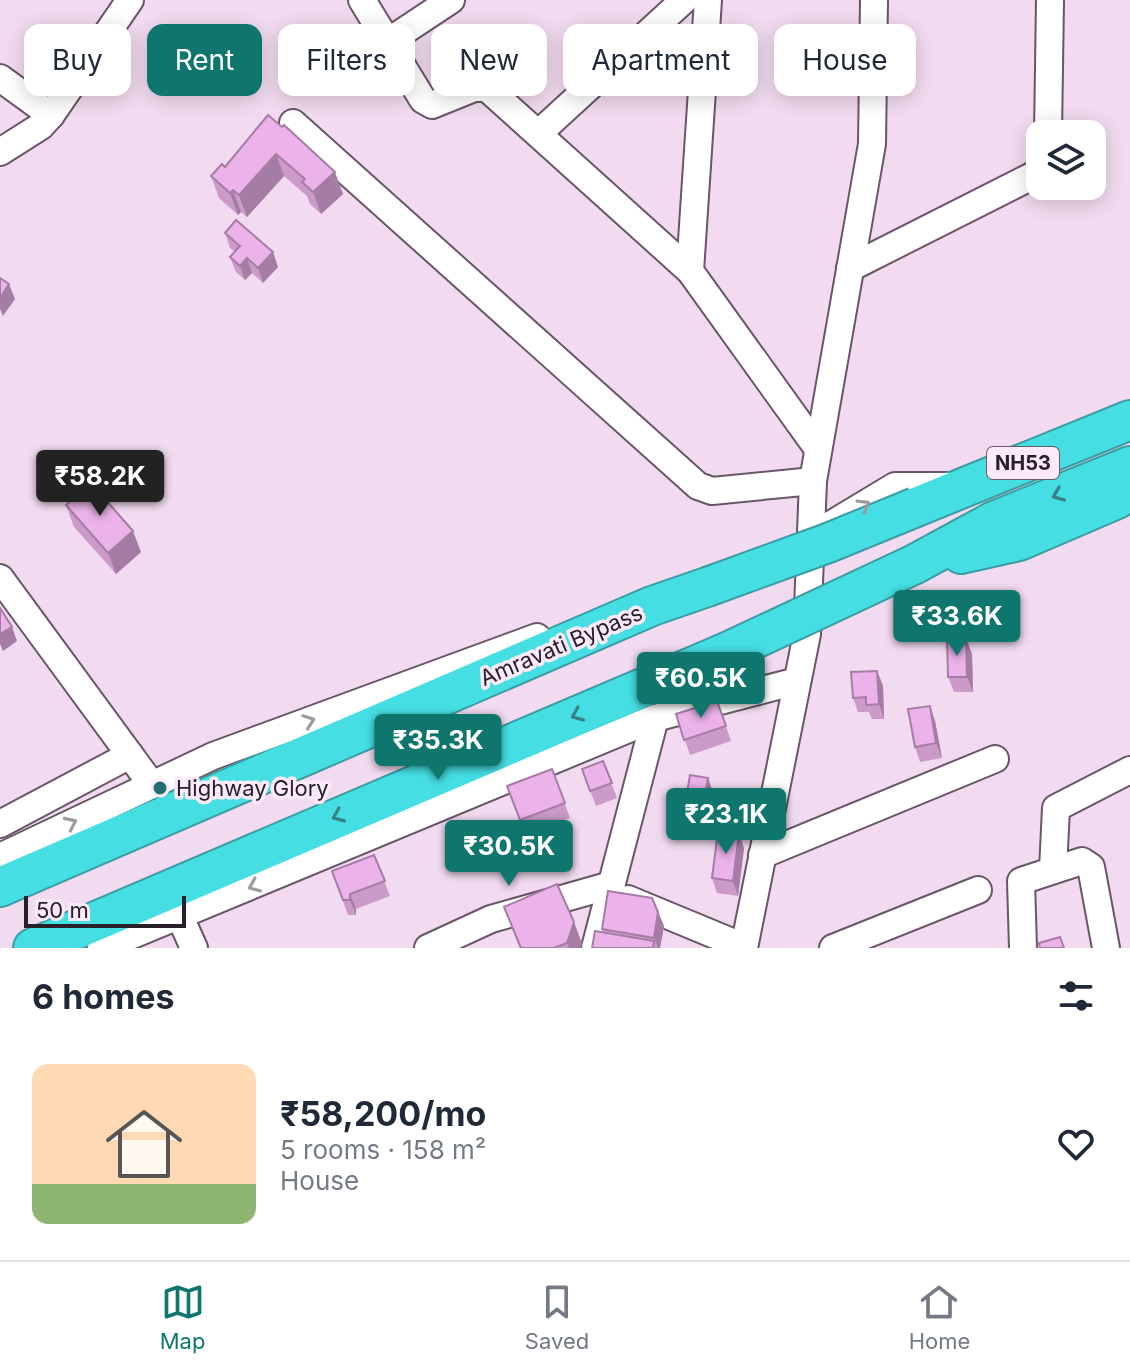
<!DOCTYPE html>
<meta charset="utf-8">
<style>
:root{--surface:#fff;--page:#f2f2f3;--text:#1f2937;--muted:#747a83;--line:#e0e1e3;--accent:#0f766e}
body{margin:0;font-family:Inter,sans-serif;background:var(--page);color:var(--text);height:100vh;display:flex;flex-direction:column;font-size:30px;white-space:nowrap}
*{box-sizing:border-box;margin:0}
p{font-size:26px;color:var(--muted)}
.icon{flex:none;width:44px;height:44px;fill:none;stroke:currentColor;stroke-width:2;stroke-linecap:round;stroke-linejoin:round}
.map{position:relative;height:948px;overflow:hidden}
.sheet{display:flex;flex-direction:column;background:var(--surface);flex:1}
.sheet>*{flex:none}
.banner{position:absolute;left:24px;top:24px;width:1082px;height:72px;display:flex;gap:16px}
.fabs{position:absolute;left:1026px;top:120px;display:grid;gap:16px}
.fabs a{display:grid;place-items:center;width:80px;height:80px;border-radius:16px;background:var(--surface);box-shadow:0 4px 20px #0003;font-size:40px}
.scale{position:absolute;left:24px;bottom:20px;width:162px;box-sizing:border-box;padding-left:8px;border:4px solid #282028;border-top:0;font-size:22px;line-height:28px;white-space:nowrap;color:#282028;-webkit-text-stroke:6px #fceafb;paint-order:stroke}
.price{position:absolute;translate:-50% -68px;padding:0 18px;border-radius:8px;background:var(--accent);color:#fff;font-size:26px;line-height:52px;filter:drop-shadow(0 2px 4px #0008)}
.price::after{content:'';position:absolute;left:50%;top:48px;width:24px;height:18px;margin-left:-12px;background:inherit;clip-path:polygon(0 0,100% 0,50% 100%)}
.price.on{background:#222;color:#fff}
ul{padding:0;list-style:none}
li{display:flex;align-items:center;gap:24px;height:200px;padding:0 32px}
li span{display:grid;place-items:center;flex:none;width:224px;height:160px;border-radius:16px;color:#555}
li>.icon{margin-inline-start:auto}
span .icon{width:96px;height:96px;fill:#fffc;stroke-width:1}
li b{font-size:34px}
h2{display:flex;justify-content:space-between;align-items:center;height:96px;padding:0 32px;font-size:34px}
.pill{padding:0 28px;border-radius:16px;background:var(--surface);box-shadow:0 4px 20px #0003;font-size:28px;line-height:72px}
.pill.on{background:var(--accent);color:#fff}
.tab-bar{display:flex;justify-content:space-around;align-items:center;height:112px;border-top:2px solid var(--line);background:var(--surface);font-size:22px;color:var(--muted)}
.tab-bar a{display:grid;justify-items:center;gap:4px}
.tab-bar .on{color:var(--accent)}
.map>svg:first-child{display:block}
</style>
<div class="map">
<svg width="1130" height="948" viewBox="0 0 1130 948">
<rect width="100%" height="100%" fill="#f2dbf0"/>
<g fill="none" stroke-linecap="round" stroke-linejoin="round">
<defs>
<g id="minor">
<path d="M362 0 423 100 432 105 474 88H487L690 271 818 449"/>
<path d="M389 41 451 0"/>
<path d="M0 78 51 115"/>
<path d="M293 123 698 486 712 491 813 481"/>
<path d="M540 132 684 0"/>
<path d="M1048 134 1050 0"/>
<path d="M0 152 41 126 51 115 130 0"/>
<path d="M850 268 1034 175 1040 168"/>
<path d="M690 271 708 0"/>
<path d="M817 533 895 486H957"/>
<path d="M0 578 152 785"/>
<path d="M0 824 130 755"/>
<path d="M762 855 995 759"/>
<path d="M0 857 213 756 537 637"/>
<path d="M1053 870 1056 808 1130 770"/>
<path d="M628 899 744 947"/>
<path d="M180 917 194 948"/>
<path d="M101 948 655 718 797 681"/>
<path d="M428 948 491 919 611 885"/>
<path d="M595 948 655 718"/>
<path d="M744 948 807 634 813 481 872 144 874 0"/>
<path d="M833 948 978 890"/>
<path d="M1023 948 1021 881 1082 861 1091 867 1106 948"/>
</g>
<g id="highway">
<path d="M916 507 1130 420"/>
<path d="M961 554 1019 541 1117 499"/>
<path d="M915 564 994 521 1130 466"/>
<path d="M0 887 652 606 707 587"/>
<path d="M33 948 727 652"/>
</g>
</defs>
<use href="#minor" stroke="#695668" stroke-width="30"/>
<use href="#highway" stroke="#3b9ca2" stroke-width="42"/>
<use href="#minor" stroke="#fff" stroke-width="26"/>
<use href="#highway" stroke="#45dfe3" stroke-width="38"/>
<defs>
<g id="highway-bridge">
<path d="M707 587 828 543 916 507"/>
<path d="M727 652 915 564"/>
</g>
</defs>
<use href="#highway-bridge" stroke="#3b9ca2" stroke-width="42" stroke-linecap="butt"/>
<use href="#highway-bridge" stroke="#45dfe3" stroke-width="38"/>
</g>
<g fill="#cb9ac9">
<path d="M268 115 343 194 321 214 310 204 307 196 284 176 247 217 241 212 238 215 219 198 211 176 225 167Z"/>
<path d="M225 233 278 267 263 283 252 273 245 280 236 272 230 257 235 252 230 248Z"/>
<path d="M66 505 141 552 116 574 74 527Z"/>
<path d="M966 639 972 654 973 692H954L948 677Z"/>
<path d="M877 671 883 686 884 719H872L869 712H858L853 698Z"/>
<path d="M717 701 731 741 690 755 676 714Z"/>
<path d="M935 721 942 758 920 762 915 747Z"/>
<path d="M603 761 617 798 596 806 582 769Z"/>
<path d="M552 769 570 818 525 835 507 786Z"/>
<path d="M708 778 713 793 707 829 689 826 684 811Z"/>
<path d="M744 848 738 896 717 893 712 878Z"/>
<path d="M374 855 390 896 356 909V915H348L332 871Z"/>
<path d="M504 907 574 922 582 944 580 948H520Z"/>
<path d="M658 912 664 926 660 948H592L603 933 602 929Z"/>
</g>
<g fill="#a57da4">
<path d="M276 154 284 176 247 217 239 195Z"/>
<path d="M335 172 343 194 321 214 313 192Z"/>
<path d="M233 190 241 212 238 215 230 193Z"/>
<path d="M273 252 278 267 263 283 258 268Z"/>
<path d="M247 258 252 273 245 280 240 266Z"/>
<path d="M9 284 15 299 3 316 0 309V298Z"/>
<path d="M133 531 141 552 116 574 108 553Z"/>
<path d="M12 627 17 641 3 651 0 644V634Z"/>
<path d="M966 639 972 654 973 692 967 677Z"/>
<path d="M877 671 883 686 884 719 879 704Z"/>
<path d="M930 706 935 721 942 758 936 743Z"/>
<path d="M708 778 713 793 707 829 702 814Z"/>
<path d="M739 833 744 848 738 896 733 881Z"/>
<path d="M350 894 356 909V915L350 900Z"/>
<path d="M658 912 664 926 660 948H658L654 938Z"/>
<path d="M574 922 582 944 580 948H569L567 943Z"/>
</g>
<g fill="#ecb3ea" stroke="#a57da4" stroke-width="2">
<path d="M268 115 282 127 284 125 335 172 313 192 302 182 305 179 276 154 239 195 233 190 230 193 211 176 222 164 225 167Z"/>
<path d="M236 220 273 252 258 268 247 258 240 266 230 257 240 246 225 233Z"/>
<path d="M0 278 9 284 0 298Z"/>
<path d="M91 483 133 531 108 553 66 505Z"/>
<path d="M0 608 12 627 0 634Z"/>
<path d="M947 639H966L967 677H948Z"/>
<path d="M877 671 879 704 866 705V697L853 698 851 672Z"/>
<path d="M717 701 726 726 684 740 676 714Z"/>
<path d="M930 706 936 743 915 747 908 709Z"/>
<path d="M603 761 612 783 590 791 582 769Z"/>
<path d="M552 769 565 803 520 820 507 786Z"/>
<path d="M690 775 708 778 702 814 684 811Z"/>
<path d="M718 831 739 833 733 881 712 878Z"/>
<path d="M374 855 385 881 350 894V900H343L332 871Z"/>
<path d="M557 884 574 922 567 943 554 948H521L504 907Z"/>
<path d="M608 891 652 898 658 912 654 938 602 929Z"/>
<path d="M595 931 654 941 653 948H592Z"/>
<path d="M1060 937 1064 948H1040L1039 943Z"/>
</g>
<defs><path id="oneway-chevron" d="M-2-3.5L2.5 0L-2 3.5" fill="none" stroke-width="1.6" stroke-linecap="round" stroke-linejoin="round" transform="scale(2)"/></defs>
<g stroke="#368086">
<use href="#oneway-chevron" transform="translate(1058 495) rotate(158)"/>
<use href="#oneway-chevron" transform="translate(577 715) rotate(157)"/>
<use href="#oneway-chevron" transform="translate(338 816) rotate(157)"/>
</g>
<g stroke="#9e9b9e">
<use href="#oneway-chevron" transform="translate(864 505) rotate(-31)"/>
<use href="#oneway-chevron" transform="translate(309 721) rotate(-20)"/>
<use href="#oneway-chevron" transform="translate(71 823) rotate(-25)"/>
<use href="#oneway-chevron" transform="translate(254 886) rotate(157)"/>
</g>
<circle fill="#1f6b6d" stroke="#fceafb" stroke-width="3" cx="160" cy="788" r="8"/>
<g text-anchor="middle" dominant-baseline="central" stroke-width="7" stroke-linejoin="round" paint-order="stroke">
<rect fill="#fceafb" stroke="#685d67" stroke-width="2" x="987" y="447" width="72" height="32" rx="6"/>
<g font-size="20" font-weight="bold" fill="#282028">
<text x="1023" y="463">NH53</text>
</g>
<g font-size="22" fill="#282028" stroke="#fceafb">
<text transform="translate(561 645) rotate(-23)">Amravati Bypass</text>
</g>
<g font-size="22" fill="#282028" stroke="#fceafb" text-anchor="start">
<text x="176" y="788">Highway Glory</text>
</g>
</g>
</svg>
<div class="fabs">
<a><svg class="icon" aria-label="layers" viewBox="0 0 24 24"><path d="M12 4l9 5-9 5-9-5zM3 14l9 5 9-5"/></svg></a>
</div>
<div class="scale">50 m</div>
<b class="price on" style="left:100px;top:518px">₹58.2K</b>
<b class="price" style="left:957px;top:658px">₹33.6K</b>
<b class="price" style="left:701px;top:720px">₹60.5K</b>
<b class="price" style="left:438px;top:782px">₹35.3K</b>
<b class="price" style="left:726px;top:856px">₹23.1K</b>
<b class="price" style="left:509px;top:888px">₹30.5K</b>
<div class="banner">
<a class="pill">Buy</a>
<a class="pill on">Rent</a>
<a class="pill">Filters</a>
<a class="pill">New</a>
<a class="pill">Apartment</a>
<a class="pill">House</a>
</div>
</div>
<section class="sheet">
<h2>6 homes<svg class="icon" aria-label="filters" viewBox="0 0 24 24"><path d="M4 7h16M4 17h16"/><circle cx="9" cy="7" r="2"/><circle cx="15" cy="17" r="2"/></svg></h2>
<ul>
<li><span style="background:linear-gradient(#ffd9b3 75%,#8fb573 0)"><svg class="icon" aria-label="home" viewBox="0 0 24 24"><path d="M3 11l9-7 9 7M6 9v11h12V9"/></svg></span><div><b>₹58,200/mo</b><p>5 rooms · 158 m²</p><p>House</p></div><svg class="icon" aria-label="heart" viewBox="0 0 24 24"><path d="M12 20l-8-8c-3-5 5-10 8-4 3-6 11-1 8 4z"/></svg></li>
</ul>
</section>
<nav class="tab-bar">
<a class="on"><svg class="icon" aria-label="map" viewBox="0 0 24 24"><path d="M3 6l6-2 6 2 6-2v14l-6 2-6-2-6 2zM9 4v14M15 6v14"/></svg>Map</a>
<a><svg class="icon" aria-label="saved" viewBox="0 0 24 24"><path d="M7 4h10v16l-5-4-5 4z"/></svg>Saved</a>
<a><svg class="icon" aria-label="home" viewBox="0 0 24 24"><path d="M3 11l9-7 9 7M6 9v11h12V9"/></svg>Home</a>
</nav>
